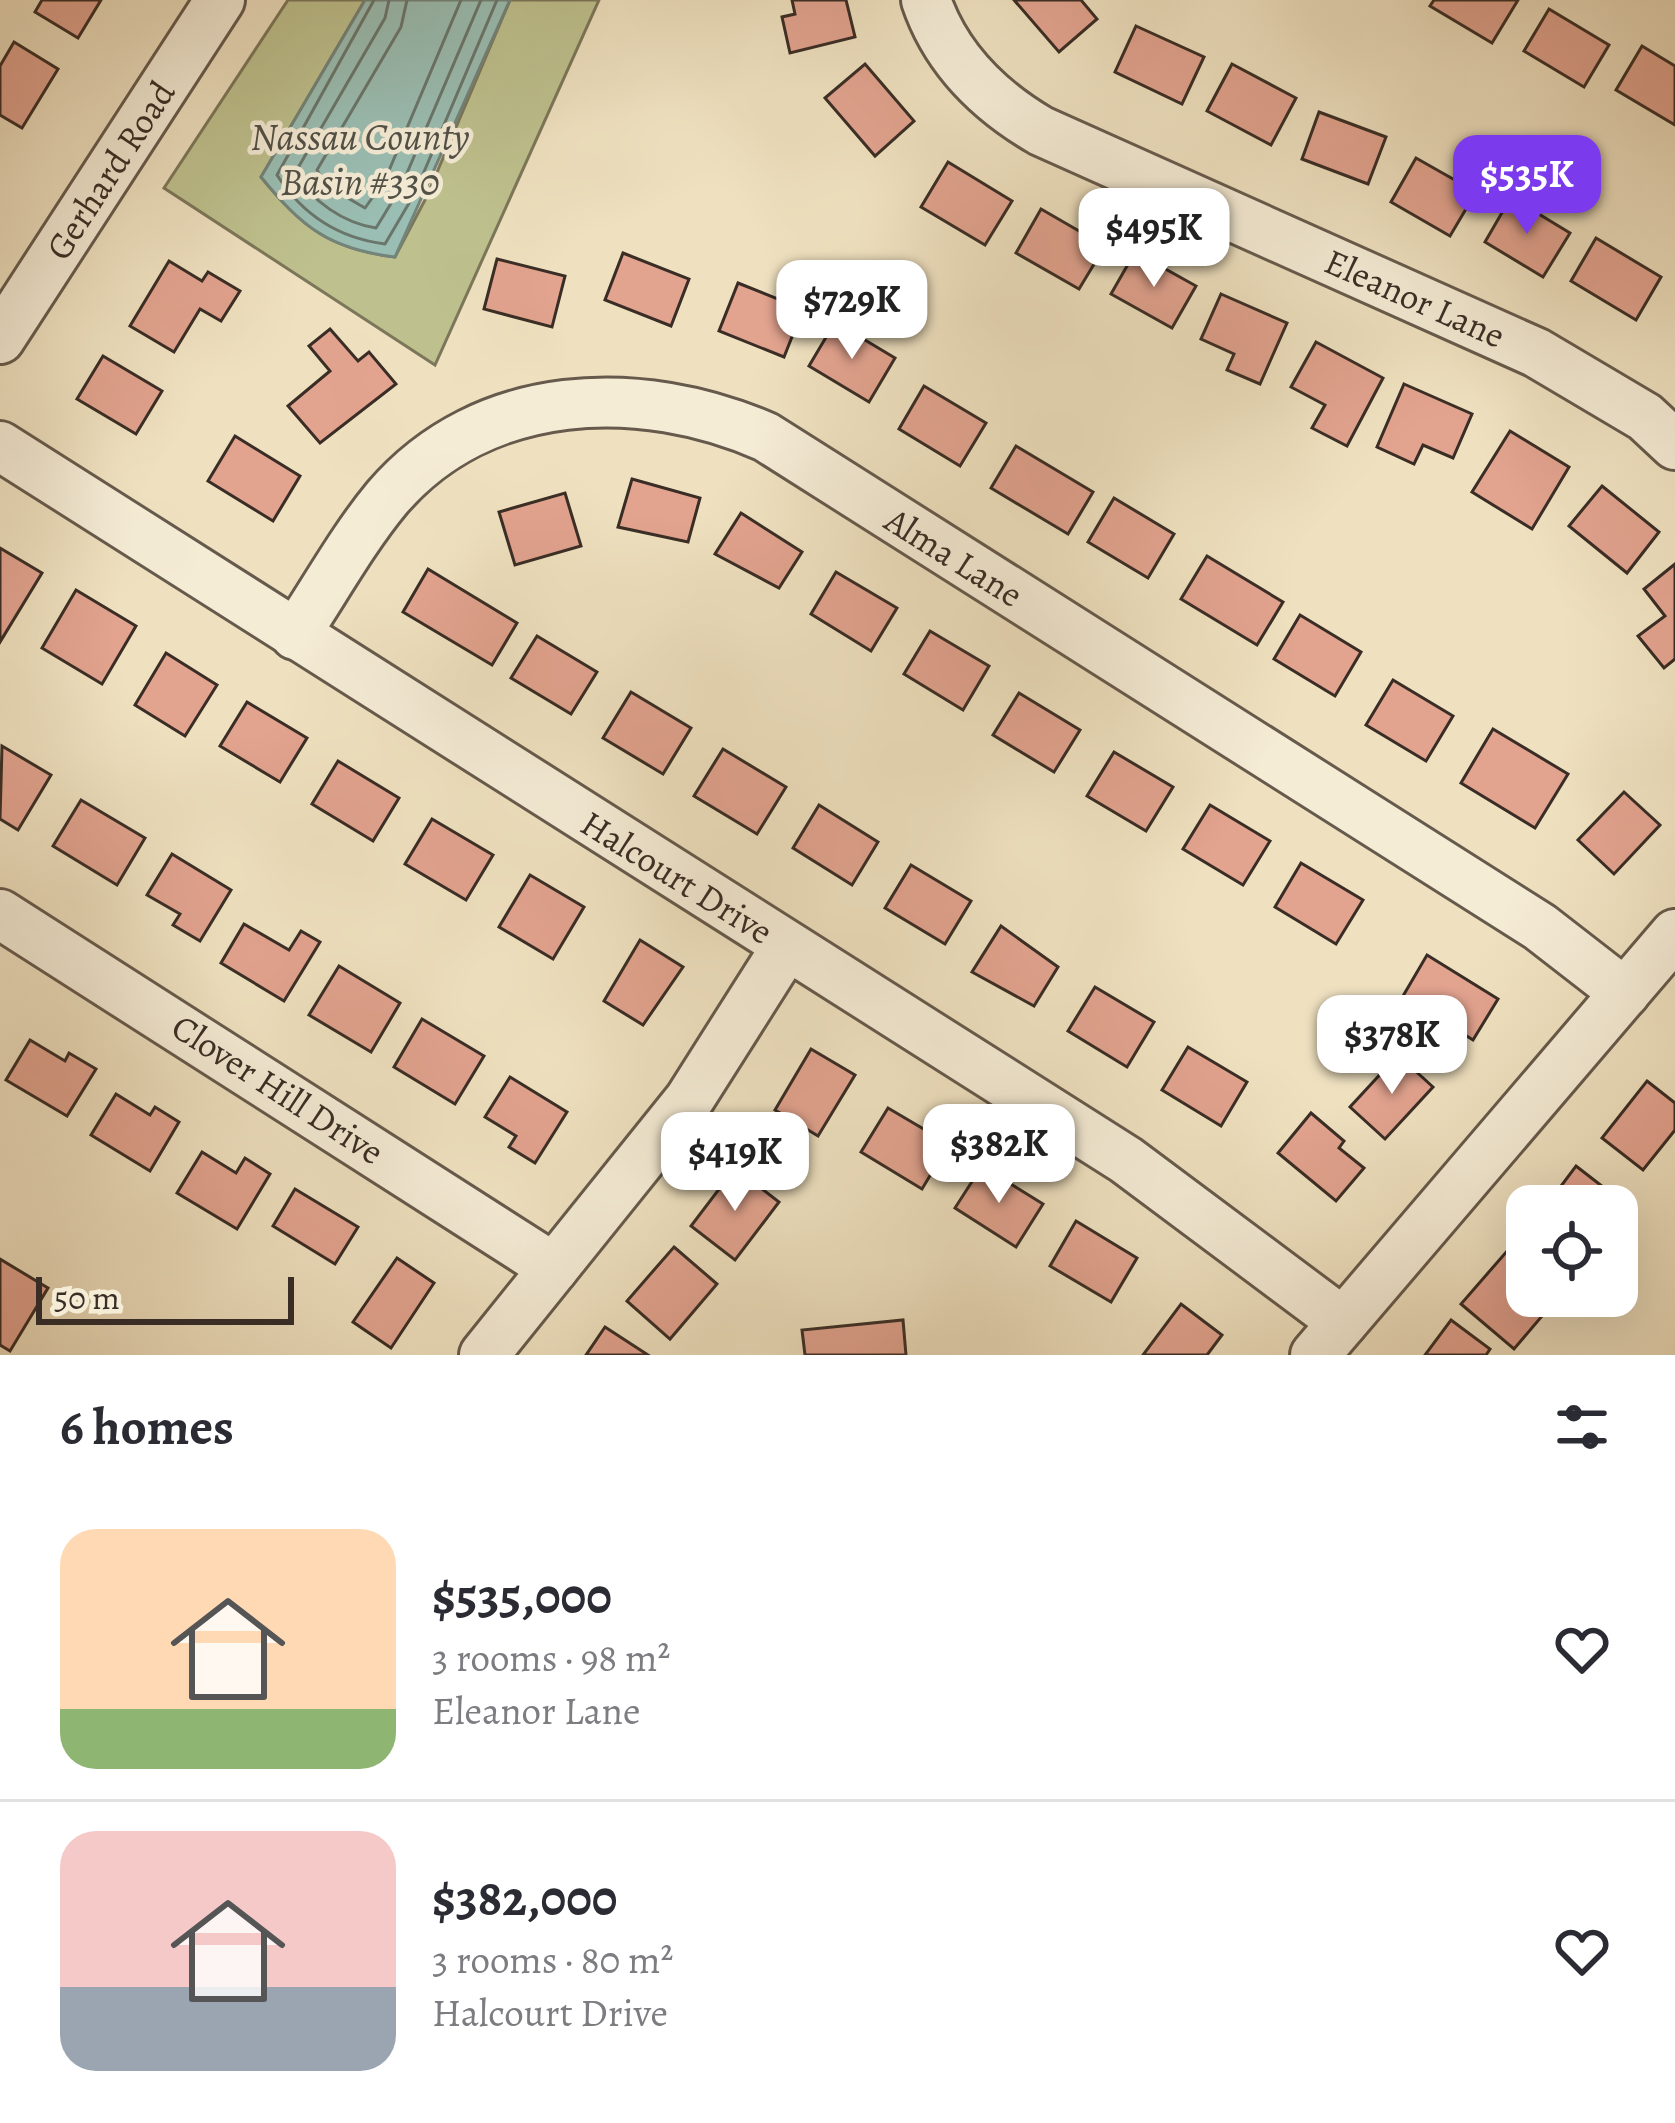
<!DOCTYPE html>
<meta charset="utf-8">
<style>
:root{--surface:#fff;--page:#f2f2f3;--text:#2b2b33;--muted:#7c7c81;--line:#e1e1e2;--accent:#7c3aed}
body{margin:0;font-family:Alegreya,serif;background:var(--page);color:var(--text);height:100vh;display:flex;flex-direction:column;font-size:45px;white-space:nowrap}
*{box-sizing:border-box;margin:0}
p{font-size:39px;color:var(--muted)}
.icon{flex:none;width:66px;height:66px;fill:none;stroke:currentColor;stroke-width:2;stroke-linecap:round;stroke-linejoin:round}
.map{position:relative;height:1355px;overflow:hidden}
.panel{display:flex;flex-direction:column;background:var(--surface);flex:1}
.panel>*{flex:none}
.tools{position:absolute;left:1506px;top:1185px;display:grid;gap:24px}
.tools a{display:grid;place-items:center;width:132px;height:132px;border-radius:24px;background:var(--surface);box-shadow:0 12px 48px #0002;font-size:60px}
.scale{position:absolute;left:36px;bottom:30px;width:258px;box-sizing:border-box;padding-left:12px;border:6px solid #392d25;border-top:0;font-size:33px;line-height:42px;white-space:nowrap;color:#392d25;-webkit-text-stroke:9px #f5ecd6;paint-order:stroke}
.price{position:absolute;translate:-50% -102px;padding:0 27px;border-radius:24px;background:#fff;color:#222;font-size:39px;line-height:78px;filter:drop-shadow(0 3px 6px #0008)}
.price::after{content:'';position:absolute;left:50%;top:72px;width:36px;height:27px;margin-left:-18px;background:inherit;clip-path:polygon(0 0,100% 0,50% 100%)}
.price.active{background:var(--accent);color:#fff}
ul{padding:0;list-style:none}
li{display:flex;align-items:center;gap:36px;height:300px;padding:0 60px}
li+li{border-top:3px solid var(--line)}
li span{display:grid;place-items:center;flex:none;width:336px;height:240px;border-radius:36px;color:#555}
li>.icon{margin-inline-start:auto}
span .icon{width:144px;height:144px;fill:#fffc;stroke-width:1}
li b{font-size:51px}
h2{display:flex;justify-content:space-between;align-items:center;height:144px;padding:0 60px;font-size:51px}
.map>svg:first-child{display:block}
</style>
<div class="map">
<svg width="1675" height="1355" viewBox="0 0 1675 1355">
<rect width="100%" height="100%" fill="#efe1c0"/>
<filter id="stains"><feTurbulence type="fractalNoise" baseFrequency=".00167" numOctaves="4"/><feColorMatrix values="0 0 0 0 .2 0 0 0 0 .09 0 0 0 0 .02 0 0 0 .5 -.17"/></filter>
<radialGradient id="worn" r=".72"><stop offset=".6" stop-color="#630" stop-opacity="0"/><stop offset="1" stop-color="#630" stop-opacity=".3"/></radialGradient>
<path fill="#bec18e" stroke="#7c775a" stroke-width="3" d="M288 0H365L261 177C302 227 329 249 395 257L426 198 510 0H599L435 365 164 188Z"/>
<path fill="#9abeb3" stroke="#73847a" stroke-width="3" d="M365 0H510L395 257C329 249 302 227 261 177Z"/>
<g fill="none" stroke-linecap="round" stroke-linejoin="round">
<g stroke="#6a766c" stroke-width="3">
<path d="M374 0 277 175C302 214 338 238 385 244L415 193 497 0"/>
<path d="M389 0 385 18 295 173C312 201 343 223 376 228L401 187 481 0"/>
<path d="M407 0 401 27 317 170 327 186 365 208 385 180 461 0"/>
</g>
</g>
<g fill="#e2a38f" stroke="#392d25" stroke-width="3">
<path d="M42 0H101L78 38 35 12Z"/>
<path d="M792 0H846L855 37 790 53 782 17 795 14Z"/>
<path d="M1014 0H1081L1097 19 1059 52Z"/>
<path d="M1434 0H1518L1492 43 1430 6Z"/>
<path d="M1549 9 1609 45 1584 87 1524 51Z"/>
<path d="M1136 26 1204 57 1182 104 1115 72Z"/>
<path d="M14 42 58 69 22 128 0 115V66Z"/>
<path d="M1642 46 1675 66V125L1616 90Z"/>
<path d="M865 64 914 121 875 156 825 98Z"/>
<path d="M1232 64 1296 98 1271 145 1207 111Z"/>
<path d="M1319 112 1386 137 1368 184 1302 159Z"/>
<path d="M1416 158 1476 192 1450 236 1391 202Z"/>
<path d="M948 162 1012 201 985 245 921 207Z"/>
<path d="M1511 197 1570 233 1543 277 1485 242Z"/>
<path d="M1041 209 1105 246 1079 289 1016 253Z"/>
<path d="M1596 238 1661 277 1636 320 1571 281Z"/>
<path d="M1135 252 1196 286 1172 328 1111 294Z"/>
<path d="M623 253 689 279 671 326 605 300Z"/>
<path d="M497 259 565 276 552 327 484 309Z"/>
<path d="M169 261 202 281 208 272 240 291 221 321 200 309 174 352 130 326Z"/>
<path d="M738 283 803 309 784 357 719 331Z"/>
<path d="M1221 294 1287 323 1260 384 1227 370 1234 354 1201 339Z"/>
<path d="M835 322 895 358 869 402 809 366Z"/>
<path d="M330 329 358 361 369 352 396 384 320 443 288 406 330 371 309 346Z"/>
<path d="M1316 342 1383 378 1347 446 1312 428 1325 405 1291 387Z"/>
<path d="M103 356 162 391 136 434 77 399Z"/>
<path d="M1404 384 1472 414 1453 458 1423 445 1414 464 1377 447Z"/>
<path d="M924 386 986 423 960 466 899 429Z"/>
<path d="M1510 431 1569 467 1532 529 1472 492Z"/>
<path d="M235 436 300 476 273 521 208 481Z"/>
<path d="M1016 446 1093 492 1068 534 991 488Z"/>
<path d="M632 479 700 498 688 542 618 527Z"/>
<path d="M1602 486 1659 532 1627 573 1569 526Z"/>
<path d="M565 493 581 546 515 565 499 512Z"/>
<path d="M1114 498 1174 534 1148 578 1088 542Z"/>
<path d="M741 513 802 552 779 588 715 554Z"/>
<path d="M0 548 42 573 0 642Z"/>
<path d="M1207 556 1283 602 1257 645 1181 599Z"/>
<path d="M1675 564V659L1664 668 1638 636 1665 616 1644 589Z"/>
<path d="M428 569 517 623 492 665 403 612Z"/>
<path d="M836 572 897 608 871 651 811 614Z"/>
<path d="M76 590 136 626 102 684 42 648Z"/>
<path d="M1300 615 1361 652 1335 696 1274 659Z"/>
<path d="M930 631 989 666 963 710 904 674Z"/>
<path d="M537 636 597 672 571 714 511 678Z"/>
<path d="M166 653 217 685 185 736 135 705Z"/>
<path d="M1393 680 1453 716 1426 761 1366 725Z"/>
<path d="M631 692 691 728 663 774 603 738Z"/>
<path d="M1019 693 1080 730 1054 772 993 735Z"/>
<path d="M247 702 307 738 280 782 220 746Z"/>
<path d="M1493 729 1568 774 1535 828 1461 783Z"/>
<path d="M2 746 51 775 18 830 0 819Z"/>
<path d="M723 749 786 787 757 834 694 796Z"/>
<path d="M1114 752 1173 787 1146 831 1087 796Z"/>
<path d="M338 761 399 798 373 841 312 804Z"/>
<path d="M1624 792 1660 825 1614 874 1578 840Z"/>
<path d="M81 800 145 838 117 885 53 846Z"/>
<path d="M819 805 878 842 852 885 793 848Z"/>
<path d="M1210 805 1270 841 1243 885 1183 849Z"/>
<path d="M432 819 493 855 466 900 405 864Z"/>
<path d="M172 854 231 890 200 941 173 925 180 914 147 895Z"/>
<path d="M1301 863 1363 900 1336 944 1275 907Z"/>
<path d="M911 865 971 901 945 944 885 908Z"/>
<path d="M530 875 584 907 553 959 499 927Z"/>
<path d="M244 924 289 950 301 931 320 942 284 1001 221 963Z"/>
<path d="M1001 926 1058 967 1034 1006 972 972Z"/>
<path d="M640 940 683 967 643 1025 604 1001Z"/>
<path d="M1427 955 1498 999 1473 1040 1403 996Z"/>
<path d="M339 966 400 1003 371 1052 309 1015Z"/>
<path d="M1095 987 1154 1022 1127 1067 1068 1031Z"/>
<path d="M422 1019 484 1056 455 1104 394 1067Z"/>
<path d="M30 1040 65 1061 69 1053 96 1069 67 1116 6 1080Z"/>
<path d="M1188 1047 1247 1082 1221 1126 1162 1090Z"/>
<path d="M811 1049 855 1075 818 1136 775 1110Z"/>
<path d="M1398 1055 1433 1087 1385 1139 1350 1107Z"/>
<path d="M510 1077 567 1112 535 1163 509 1147 516 1136 485 1117Z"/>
<path d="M1647 1081 1675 1103V1130L1643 1170 1602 1138Z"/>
<path d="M116 1094 150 1115 155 1107 179 1122 150 1171 91 1135Z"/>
<path d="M888 1108 949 1144 922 1189 861 1152Z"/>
<path d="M1311 1113 1344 1141 1339 1148 1364 1168 1336 1201 1278 1153Z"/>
<path d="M202 1152 236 1173 245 1158 270 1174 237 1229 177 1193Z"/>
<path d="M982 1166 1043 1204 1016 1247 955 1208Z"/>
<path d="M1576 1166 1616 1197 1609 1206H1546Z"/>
<path d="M735 1168 779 1202 735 1260 691 1226Z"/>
<path d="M295 1189 358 1227 335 1264 273 1226Z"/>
<path d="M1076 1221 1137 1258 1111 1302 1050 1266Z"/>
<path d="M674 1247 717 1284 670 1339 627 1301Z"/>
<path d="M1508 1250 1527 1266V1296H1559L1514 1349 1461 1304Z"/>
<path d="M397 1258 434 1283 391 1348 353 1322Z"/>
<path d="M0 1259 48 1288 10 1351 0 1345Z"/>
<path d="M1181 1304 1222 1335 1207 1355H1143Z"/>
<path d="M903 1320 906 1355H805L802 1330Z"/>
<path d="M1451 1320 1490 1349 1486 1355H1425Z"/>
<path d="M605 1327 648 1355H586Z"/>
</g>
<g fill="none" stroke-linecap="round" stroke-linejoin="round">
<defs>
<g id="minor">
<path d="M926 0C946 59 988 100 1041 131L1537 353 1645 417 1675 445"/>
<path d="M0 339 220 0"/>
<path d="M0 446 1126 1160 1343 1322"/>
<path d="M295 635C325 590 353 539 387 498 483 386 641 382 766 437L1540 927 1625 993"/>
<path d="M0 914 554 1268"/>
<path d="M484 1355 689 1100 786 947"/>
<path d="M1315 1355 1675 934"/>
</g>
</defs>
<use href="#minor" stroke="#665a4c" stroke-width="54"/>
<use href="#minor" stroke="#f5ecd6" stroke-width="48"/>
</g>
<g text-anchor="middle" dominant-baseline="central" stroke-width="9" stroke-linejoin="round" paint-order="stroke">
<g font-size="36" fill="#392d25" stroke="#f5ecd6">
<text transform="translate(110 170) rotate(-57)">Gerhard Road</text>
<text transform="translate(1415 298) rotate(24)">Eleanor Lane</text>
<text transform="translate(954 557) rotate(32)">Alma Lane</text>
<text transform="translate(677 877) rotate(32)">Halcourt Drive</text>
<text transform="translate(278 1089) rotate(33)">Clover Hill Drive</text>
</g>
<g font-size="39" font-style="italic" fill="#515148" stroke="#f5ecd6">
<text x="360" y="136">Nassau County<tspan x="360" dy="45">Basin #330</tspan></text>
</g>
</g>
<rect width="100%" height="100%" filter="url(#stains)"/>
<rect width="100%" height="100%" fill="url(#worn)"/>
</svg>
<div class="tools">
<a><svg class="icon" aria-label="locate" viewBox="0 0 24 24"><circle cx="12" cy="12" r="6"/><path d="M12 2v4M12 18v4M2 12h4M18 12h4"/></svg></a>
</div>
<div class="scale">50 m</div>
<b class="price active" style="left:1527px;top:237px">$535K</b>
<b class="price" style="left:1154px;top:290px">$495K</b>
<b class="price" style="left:852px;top:362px">$729K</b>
<b class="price" style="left:1392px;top:1097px">$378K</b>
<b class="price" style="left:999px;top:1206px">$382K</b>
<b class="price" style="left:735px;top:1214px">$419K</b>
</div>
<section class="panel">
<h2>6 homes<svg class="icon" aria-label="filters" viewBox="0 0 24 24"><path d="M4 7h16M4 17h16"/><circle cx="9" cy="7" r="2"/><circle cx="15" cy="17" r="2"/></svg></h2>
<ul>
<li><span style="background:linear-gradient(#ffd9b3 75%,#8fb573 0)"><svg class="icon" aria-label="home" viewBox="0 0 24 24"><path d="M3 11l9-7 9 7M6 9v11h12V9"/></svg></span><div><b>$535,000</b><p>3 rooms · 98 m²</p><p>Eleanor Lane</p></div><svg class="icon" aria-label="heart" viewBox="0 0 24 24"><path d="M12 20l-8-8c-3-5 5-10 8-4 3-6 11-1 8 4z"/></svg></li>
<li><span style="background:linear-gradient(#f6c9c9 65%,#9aa5b1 0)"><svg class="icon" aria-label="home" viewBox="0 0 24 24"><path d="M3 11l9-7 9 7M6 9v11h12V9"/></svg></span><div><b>$382,000</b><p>3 rooms · 80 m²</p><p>Halcourt Drive</p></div><svg class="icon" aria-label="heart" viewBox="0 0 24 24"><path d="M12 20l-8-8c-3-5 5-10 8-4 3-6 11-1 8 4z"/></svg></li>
</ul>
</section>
